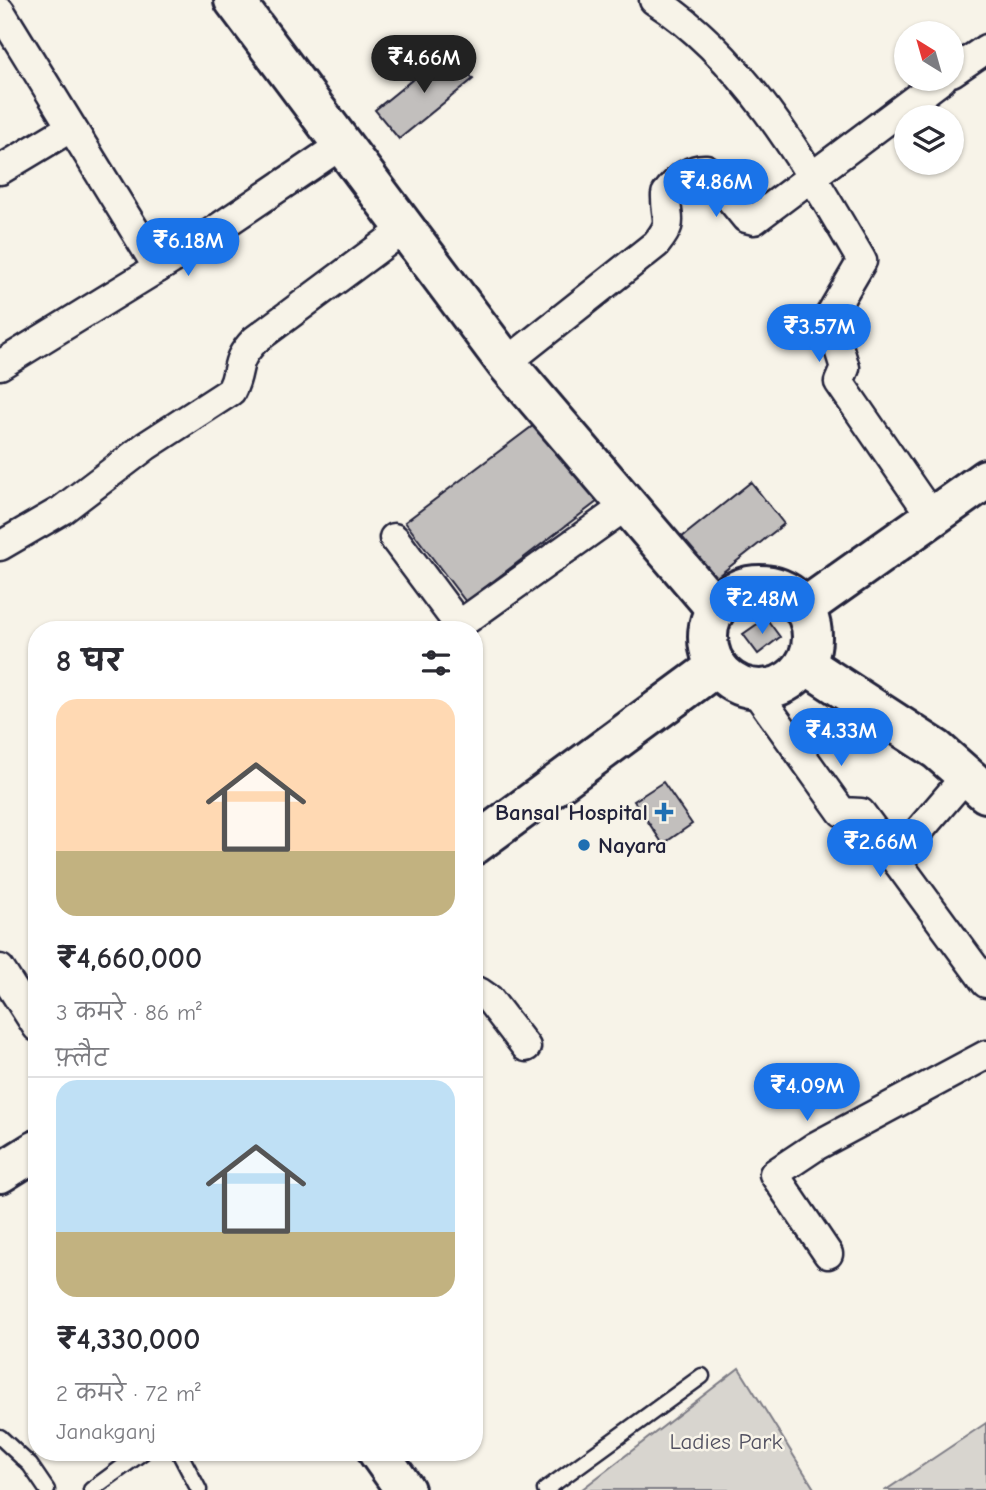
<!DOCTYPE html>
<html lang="hi">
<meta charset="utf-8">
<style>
:root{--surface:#fff;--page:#f7f7f7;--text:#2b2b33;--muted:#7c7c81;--line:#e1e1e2;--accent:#1a73e8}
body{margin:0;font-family:"Comic Neue","Playpen Sans Deva",sans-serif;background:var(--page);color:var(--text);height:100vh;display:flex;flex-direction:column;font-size:26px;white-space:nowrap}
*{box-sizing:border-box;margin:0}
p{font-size:23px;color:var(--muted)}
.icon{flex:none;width:38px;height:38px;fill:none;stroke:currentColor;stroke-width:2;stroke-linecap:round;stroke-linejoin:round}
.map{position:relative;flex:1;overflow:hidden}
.panel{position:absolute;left:28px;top:621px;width:455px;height:840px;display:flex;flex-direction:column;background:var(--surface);border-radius:28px;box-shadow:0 2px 5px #0004}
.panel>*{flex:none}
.needle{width:46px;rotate:323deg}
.tools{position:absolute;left:894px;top:21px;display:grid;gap:14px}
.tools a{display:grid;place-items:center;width:70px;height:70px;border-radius:50%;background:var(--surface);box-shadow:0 2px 5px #0004;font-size:35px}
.price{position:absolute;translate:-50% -60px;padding:0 16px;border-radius:24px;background:var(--accent);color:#fff;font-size:23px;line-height:46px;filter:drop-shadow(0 2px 4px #0008)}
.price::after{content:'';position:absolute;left:50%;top:42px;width:21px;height:16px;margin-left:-10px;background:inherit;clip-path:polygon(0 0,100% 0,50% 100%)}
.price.current{background:#222;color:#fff}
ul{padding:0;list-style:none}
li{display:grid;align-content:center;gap:14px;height:371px;padding:0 28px}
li+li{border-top:2px solid var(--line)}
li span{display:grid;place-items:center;height:217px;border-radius:21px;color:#555}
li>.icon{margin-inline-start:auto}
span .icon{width:126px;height:126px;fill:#fffc;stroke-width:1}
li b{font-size:30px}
h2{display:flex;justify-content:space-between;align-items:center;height:84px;padding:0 28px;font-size:30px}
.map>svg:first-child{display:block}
</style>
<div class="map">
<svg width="986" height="1490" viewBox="0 0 986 1490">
<rect width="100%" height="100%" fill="#f7f3e8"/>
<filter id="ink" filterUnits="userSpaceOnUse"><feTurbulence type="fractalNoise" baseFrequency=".0143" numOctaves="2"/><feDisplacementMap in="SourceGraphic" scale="14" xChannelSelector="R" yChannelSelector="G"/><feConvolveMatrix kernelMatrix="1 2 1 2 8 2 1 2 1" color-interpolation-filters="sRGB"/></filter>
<g filter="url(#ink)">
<g fill="#d8d5cf" stroke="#7d7c85" stroke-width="2">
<path d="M739 1368 815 1490H581Z"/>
<path d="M986 1423V1490H886Z"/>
</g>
<g fill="#c2bfbd" stroke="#22223b" stroke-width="2">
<path d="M449 50 473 79 399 139 375 110Z"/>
<path d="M538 422 598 501 466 602 405 522Z"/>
<path d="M751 482 784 524 714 579 681 538Z"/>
<path d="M766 618 780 637 758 654 743 634Z"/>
<path d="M663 782 692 824 663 844 634 801Z"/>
</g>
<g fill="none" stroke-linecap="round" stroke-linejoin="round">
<defs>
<g id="lane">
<path d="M0 1437 30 1465 47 1490"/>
<path d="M179 1452 199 1490"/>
<path d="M91 1490 143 1452"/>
<path d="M545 1490 702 1376"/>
</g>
<g id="street">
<path d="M654 0C746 58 808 169 862 261L829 317 845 368 839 382 932 517"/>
<path d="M0 11 158 268"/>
<path d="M952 72 986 49"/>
<path d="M0 170 70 128"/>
<path d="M506 363 656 244C676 219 665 221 666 194 676 181 690 168 706 169L746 218 754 220 942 79"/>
<path d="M0 365 171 260 344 143"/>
<path d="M394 538 459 625 627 505"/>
<path d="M0 546 62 510 146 446 231 391C243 368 232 364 255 340L407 227"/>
<path d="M754 689 842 812 861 813 898 863"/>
<path d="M966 776 912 839 898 863 986 983"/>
<path d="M0 969 37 1027"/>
<path d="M474 993 479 992 489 999 526 1047"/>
<path d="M828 1254 774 1174 816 1146 986 1055"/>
</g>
<g id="secondary">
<path d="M805 664 937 750 986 793"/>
<path d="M378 1452 405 1490"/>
</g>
<g id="primary">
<path d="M234 0 506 363 716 609"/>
<circle cx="760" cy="637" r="52"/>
<path d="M804 608 986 479"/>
<path d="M474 845 717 666"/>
<path d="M0 1173 37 1150"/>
</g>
</defs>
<use href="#lane" stroke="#22223b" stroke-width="19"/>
<use href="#street" stroke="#22223b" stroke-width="33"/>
<use href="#secondary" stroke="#22223b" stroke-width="44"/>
<use href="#primary" stroke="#22223b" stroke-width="44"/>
<use href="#lane" stroke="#f7f3e8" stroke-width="14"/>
<use href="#street" stroke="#f7f3e8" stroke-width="28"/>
<use href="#secondary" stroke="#f7f3e8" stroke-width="38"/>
<use href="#primary" stroke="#f7f3e8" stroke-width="38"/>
</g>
</g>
<g fill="#1f6fb2" stroke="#f7f3e8" stroke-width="2.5">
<path d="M660.5 801.5h7v7h7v7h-7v7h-7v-7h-7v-7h7z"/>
<circle cx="584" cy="845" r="7"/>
</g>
<g text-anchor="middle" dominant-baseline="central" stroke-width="5" stroke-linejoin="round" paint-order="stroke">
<g font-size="23" font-weight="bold" fill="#22223b" stroke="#f7f3e8" text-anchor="end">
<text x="648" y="812">Bansal Hospital</text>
<text x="598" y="845" text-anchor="start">Nayara</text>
</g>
<g font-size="23" fill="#504f60" stroke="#f7f3e8">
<text x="726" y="1441">Ladies Park</text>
</g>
</g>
</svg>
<div class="tools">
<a><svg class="needle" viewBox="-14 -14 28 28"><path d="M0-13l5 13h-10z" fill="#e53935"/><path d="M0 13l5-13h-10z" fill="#7c7c81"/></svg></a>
<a><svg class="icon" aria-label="layers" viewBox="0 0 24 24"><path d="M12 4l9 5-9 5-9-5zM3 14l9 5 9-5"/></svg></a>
</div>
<b class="price current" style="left:424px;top:95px">₹4.66M</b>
<b class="price" style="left:716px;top:219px">₹4.86M</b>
<b class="price" style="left:188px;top:278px">₹6.18M</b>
<b class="price" style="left:819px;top:364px">₹3.57M</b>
<b class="price" style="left:762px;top:636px">₹2.48M</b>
<b class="price" style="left:841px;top:768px">₹4.33M</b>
<b class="price" style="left:880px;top:879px">₹2.66M</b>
<b class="price" style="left:807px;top:1123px">₹4.09M</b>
<section class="panel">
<h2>8 घर<svg class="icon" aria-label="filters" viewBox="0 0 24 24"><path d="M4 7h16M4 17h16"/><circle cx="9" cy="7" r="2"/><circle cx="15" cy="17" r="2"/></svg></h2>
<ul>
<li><span style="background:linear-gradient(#ffd9b3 70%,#c2b280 0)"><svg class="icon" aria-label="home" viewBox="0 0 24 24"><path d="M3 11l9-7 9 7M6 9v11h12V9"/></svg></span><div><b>₹4,660,000</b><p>3 कमरे · 86 m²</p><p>फ़्लैट</p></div></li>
<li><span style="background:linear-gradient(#bfe0f5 70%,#c2b280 0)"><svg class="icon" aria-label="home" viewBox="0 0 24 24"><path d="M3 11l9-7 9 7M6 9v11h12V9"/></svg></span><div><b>₹4,330,000</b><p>2 कमरे · 72 m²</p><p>Janakganj</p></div></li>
</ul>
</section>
</div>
